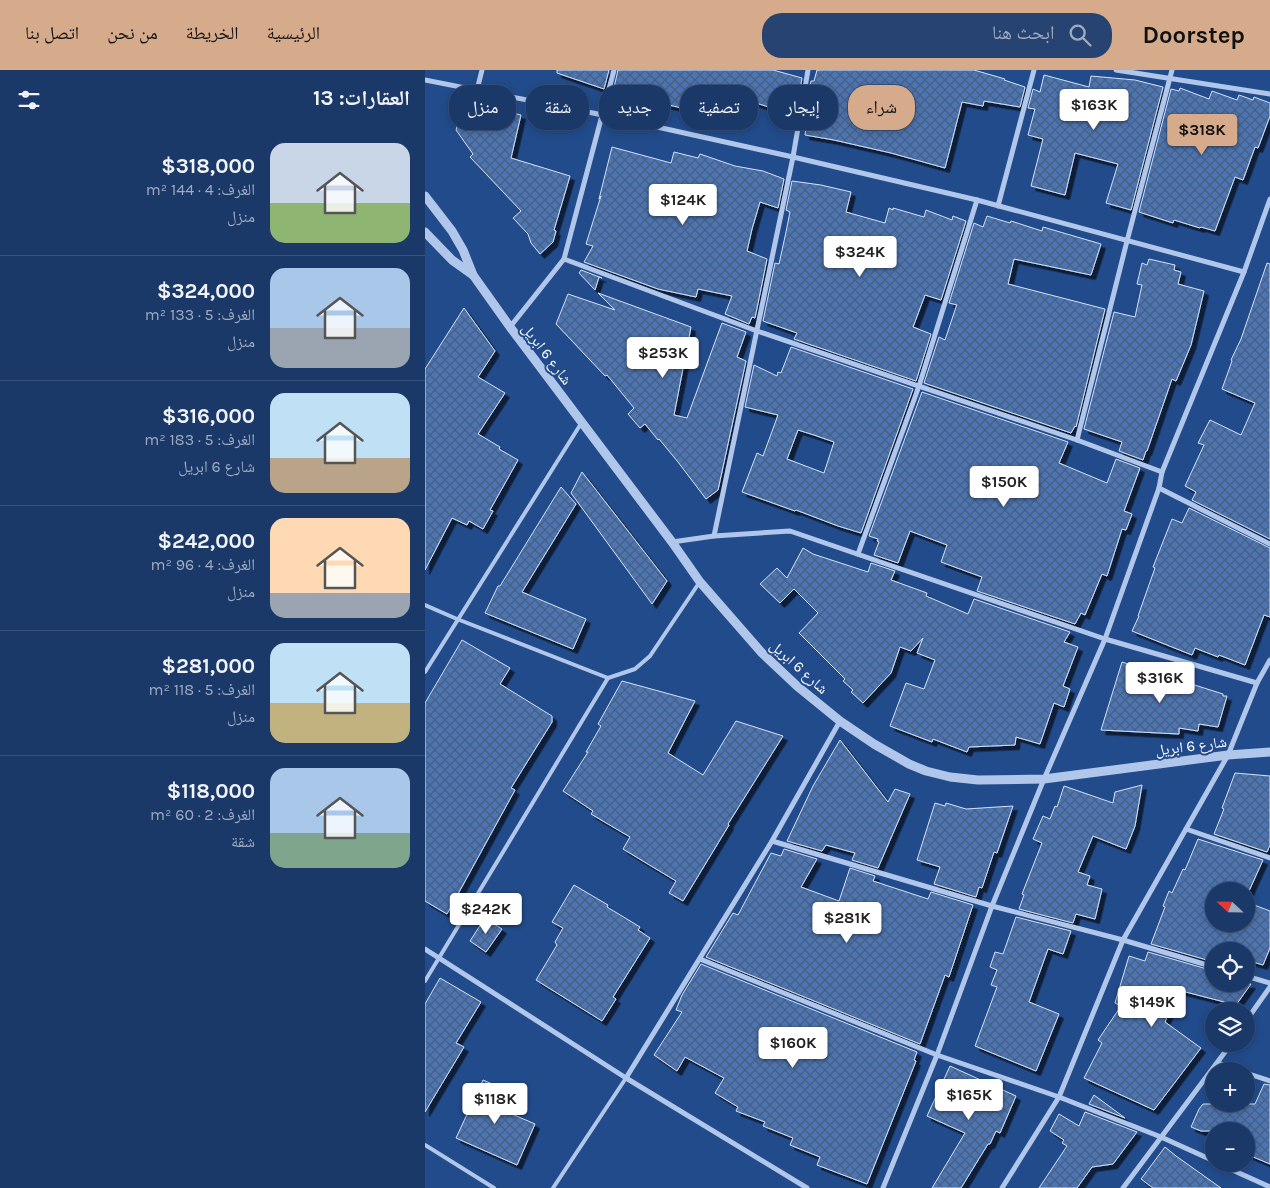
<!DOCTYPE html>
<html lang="ar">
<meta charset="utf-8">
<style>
:root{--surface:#1a3868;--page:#274371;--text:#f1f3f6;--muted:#9facc0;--line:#38527c;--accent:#d6ab8b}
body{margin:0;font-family:Karla,"Noto Naskh Arabic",sans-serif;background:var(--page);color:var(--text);direction:rtl;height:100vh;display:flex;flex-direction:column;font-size:19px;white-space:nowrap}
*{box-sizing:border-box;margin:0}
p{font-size:16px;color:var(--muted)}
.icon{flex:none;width:28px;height:28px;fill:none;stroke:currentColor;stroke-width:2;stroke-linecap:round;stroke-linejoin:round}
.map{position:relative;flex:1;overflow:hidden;direction:ltr}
.sheet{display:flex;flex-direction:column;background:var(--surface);width:425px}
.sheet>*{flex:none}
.top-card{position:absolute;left:15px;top:15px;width:475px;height:45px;direction:rtl;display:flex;gap:10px}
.needle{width:32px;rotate:292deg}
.fabs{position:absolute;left:780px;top:812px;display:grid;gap:10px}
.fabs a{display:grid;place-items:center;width:50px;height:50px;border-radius:50%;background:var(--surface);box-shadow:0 2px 8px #0003,0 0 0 1px var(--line);font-size:25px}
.price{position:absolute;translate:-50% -42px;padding:0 11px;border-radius:5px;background:#fff;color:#222;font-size:16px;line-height:32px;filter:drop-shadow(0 1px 2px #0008)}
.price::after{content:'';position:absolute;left:50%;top:30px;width:15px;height:11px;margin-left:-8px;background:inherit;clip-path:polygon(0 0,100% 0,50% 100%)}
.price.selected{background:var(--accent);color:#111}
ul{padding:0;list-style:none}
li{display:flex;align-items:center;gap:15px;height:125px;padding:0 15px}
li+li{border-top:1px solid var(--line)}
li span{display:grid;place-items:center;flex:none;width:140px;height:100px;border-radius:15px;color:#555}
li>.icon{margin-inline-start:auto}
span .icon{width:60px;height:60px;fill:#fffc;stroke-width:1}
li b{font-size:21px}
h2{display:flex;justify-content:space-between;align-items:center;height:60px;padding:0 15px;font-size:21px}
.tag{padding:0 18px;border-radius:20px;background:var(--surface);box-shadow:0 2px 8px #0003,0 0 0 1px var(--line);font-size:18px;line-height:45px}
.tag.selected{background:var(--accent);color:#111}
header{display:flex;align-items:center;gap:30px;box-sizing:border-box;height:70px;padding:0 25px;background:var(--accent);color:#111}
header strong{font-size:24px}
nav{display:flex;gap:28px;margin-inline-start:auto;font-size:18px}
.search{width:350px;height:45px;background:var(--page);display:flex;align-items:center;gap:12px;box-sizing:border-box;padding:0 18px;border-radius:20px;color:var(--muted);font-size:19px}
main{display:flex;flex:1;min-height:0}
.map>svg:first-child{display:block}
</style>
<header>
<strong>Doorstep</strong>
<div class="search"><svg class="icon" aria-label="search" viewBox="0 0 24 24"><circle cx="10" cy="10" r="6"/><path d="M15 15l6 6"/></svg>ابحث هنا</div>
<nav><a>الرئيسية</a><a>الخريطة</a><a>من نحن</a><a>اتصل بنا</a></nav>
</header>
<main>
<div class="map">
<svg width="845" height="1118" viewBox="0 0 845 1118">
<defs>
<pattern id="building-cross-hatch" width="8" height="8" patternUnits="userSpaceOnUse" patternTransform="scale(1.25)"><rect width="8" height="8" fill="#4b74b3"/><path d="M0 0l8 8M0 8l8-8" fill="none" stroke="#4c6080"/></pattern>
<filter id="shadow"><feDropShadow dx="4.5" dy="4.5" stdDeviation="0" flood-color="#0009"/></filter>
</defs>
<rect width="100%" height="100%" fill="#224b8b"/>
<g fill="url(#building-cross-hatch)" stroke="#d4e3f8" fill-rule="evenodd" filter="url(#shadow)">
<path d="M132 0H184L179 19 132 3Z"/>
<path d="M193 0H348L377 8 371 46 322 30 319 46 293 42 292 46 261 40V39L188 22Z"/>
<path d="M392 0H549L580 9 579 10 600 17 595 37 559 31 558 36 537 32 520 98 466 83 409 70 380 65 382 49 379 48 386 11H389Z"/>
<path d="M619 5 664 17 666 6 710 10 738 17 706 140 681 133 693 94 650 83 640 125 606 116 618 69 603 65 610 39 603 38 608 19 615 22Z"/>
<path d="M755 18 784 29 787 21 812 30 814 25 828 30 829 27 845 33V46L833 78 830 77 818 110 810 107 790 161 776 157 775 158 749 150 748 153 714 142 746 19 754 21Z"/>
<path d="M40 30 60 35V36L96 45 86 88 145 106 129 160 131 161 128 172 115 184 106 173 103 164 88 148 96 141 45 87 48 84 31 60Z"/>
<path d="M187 77 246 93 249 82 273 88 275 84 310 96 338 101 359 109 353 138 335 132 327 159 322 181 342 189 330 248 327 247 324 254 300 244 307 226 273 219 271 227 233 219 159 192 168 176 161 174 176 126 174 129Z"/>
<path d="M367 111 396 115 426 122 421 142 460 153 464 138 468 140V138L499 147 501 140 527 150 528 146 541 151 516 230 500 225 488 257 506 264 491 311 369 269 372 263 338 251 350 193 354 194 361 162 365 142 361 140Z"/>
<path d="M562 146 585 153 586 151 617 161 618 157 676 174 666 205 589 189 583 214 680 239 651 357 650 356 646 363 499 313 514 267 520 270 531 237 532 235 524 233 549 153 558 157Z"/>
<path d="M724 189 750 195 749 200 756 202 753 214 779 221 766 275 751 311 747 309 722 381H721L718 390 694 381 697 372 659 359 689 242 710 247 717 215 712 214 717 193 722 195Z"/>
<path d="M842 193 845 194V469L767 430 771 422 760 416 779 375 773 373 785 350 816 365 830 333 797 319 807 291 806 290 816 269Z"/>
<path d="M156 200 177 208 174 207 170 220 154 203Z"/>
<path d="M173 223 266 257 249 345 262 348 297 253 321 262 312 287 321 291 293 420 281 429 253 392 234 369 233 370 220 354 215 358 203 344 209 338 182 305 180 306 131 254 143 224 190 240Z"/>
<path d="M39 238 70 281 53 307 80 323 53 364 75 377 74 379 93 390 65 440 68 441 58 459 44 451 42 455 27 448 0 500V299Z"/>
<path d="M366 277 488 319 436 463 413 456 371 440 370 441 317 422 332 383 338 386 353 345 320 337 329 295 352 306 353 302 356 303ZM373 360 389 365 409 372 399 403 362 389Z"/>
<path d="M497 322 643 372 634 393 682 413 691 389 715 398 699 441 707 444 701 460 697 459 682 506 677 504 660 545 656 543 650 554 552 521 557 507 516 492 522 475 485 461 473 493 449 485 454 472 452 471 453 469 444 466Z"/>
<path d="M157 402 242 511 227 534 146 423Z"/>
<path d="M136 417 151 434 97 522 161 549 148 579 60 543 73 516H75Z"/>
<path d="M764 438 845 478V547L839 545 820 595 794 585 793 587 770 578 767 585 707 561 714 546H713L730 498 728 497 747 449 757 453Z"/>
<path d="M378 478 388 484 443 502 446 493 470 501 466 510 502 523 501 526 543 544 549 529 645 562 639 572 653 577 638 616 645 619 639 637 629 633 615 674 591 667 590 675 544 677 542 682 508 669 507 672 465 656 481 613 499 619 510 590 492 583 498 568 486 581 475 577 466 603 438 633 426 622 428 620 418 611 420 609 374 563 393 543 369 519 355 533 335 514 352 498 362 508Z"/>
<path d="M37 570 85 598 75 614 127 646V652L86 718 90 720 22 844 0 831V633Z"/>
<path d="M697 592 798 624V626H802L793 657 774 654 773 661 754 658V664L676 660Z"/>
<path d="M197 611 270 631 243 683 278 705 311 651 358 666 303 754 304 755 258 831 244 823 251 811 198 779 205 767 166 744 168 741 138 721 163 682H161L176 656 173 654Z"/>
<path d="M415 670 463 732 470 719 485 724 453 798 427 790 430 783 401 775 397 781 362 771 388 716Z"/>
<path d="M810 703 845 706V775L842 782 789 764 799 739 797 738Z"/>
<path d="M717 715 710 756 701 779 668 766 653 802 665 806 662 815 677 819 670 849 651 844 648 853 594 839 599 825 597 824 617 773 608 769 618 746 625 749 630 736 632 737 639 716 688 733 690 722Z"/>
<path d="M510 733 520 736 521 733 541 739 588 736 572 783 569 782 557 818 554 817 551 827 509 814 515 797 492 790Z"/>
<path d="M773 769 838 790 824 821H789V854H821V840L824 833 845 841V878L838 895 821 890V881H789V892L726 874 740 837 738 836 744 821 747 823 758 799 760 800Z"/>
<path d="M359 779 392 789 376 817 414 831 425 798 450 806 448 811 503 829 506 822 548 835 524 907 520 905 495 974 281 887 308 843 313 845 346 783 356 786Z"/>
<path d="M149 815 183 835 182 837 215 857 213 860 225 868 188 927 191 929 177 951 111 910 132 875 130 872 138 858 127 852Z"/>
<path d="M591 847 646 861 638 884 623 879 604 932 634 944 611 1001 550 976 572 917 566 915 572 900 565 897 570 882 578 884Z"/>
<path d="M60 848 77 859 61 882 45 871Z"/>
<path d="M723 882 789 901V914H826L811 935 753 920 740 952 776 978 729 1040 659 1008 677 973 673 970 696 936 690 933 704 886 720 891Z"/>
<path d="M276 894 492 982 489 990 491 991 442 1114 392 1095 395 1087 365 1075 368 1068 338 1056 340 1052 311 1041 313 1037 290 1023 299 1008 260 987 252 1001 229 985 257 942 251 940 257 925Z"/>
<path d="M15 908 56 932 31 973 39 977 0 1042V934Z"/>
<path d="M525 996 591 1026 575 1063 571 1061 565 1074H563L536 1118H507L540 1063 502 1046Z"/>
<path d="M58 1010 88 1023 80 1041 110 1054 92 1095 31 1068Z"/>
<path d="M839 1014 845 1015V1094L821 1084V1061H776L766 1057 774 1039 778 1034H830Z"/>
<path d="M669 1025 700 1048 664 1034Z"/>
<path d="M660 1042 712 1062 688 1094 667 1097 652 1118H614L642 1076 637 1073 639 1070 625 1061 634 1044 654 1056Z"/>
<path d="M740 1077 751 1086 796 1118H728L716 1109Z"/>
</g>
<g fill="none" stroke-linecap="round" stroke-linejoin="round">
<g stroke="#b0c7eb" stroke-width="4">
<path d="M0 535 32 549 183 608"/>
<path d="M0 602 157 352"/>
<path d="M0 911 183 608 210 599 225 586 274 513"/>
<path d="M0 1075 69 1118"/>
<path d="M128 1118 201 1008"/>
</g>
<g stroke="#b0c7eb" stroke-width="5">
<path d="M691 0 845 24"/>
<path d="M0 10 178 45 368 87 552 130 819 202"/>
<path d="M52 20 57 0"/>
<path d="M573 136 609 0"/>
<path d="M139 189 332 261 652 370 737 402"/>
<path d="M85 257 139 189 189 0"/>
<path d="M652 370 702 171 747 0"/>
<path d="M734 418 845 474"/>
<path d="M289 466 368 87 383 0"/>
<path d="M247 472 289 466 365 461 680 569 832 613"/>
<path d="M433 484 494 316 552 130"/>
<path d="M761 759 845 788"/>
<path d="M347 771 567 836 698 870 789 897"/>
<path d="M0 879 201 1008 382 1118"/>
<path d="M275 889 512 985 634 1027 736 1067 789 1091"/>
<path d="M821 906 845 913"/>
<path d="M821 951 845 917"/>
<path d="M793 993 817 1001"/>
<path d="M821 1003 845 1011"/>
<path d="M201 1008 347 771 415 651"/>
<path d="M794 1094 845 1117"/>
<path d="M458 1118 512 985 567 836 619 709 680 569 734 418 737 402 819 202 845 129"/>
<path d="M577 1118 634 1027 698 870 803 685 832 613 845 590"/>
<path d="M698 1118 806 974"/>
</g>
<g stroke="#b0c7eb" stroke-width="9">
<path d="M0 126 27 161 38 180 48 205 85 257 247 472 275 512 337 583 372 616 415 651 449 674 484 694 501 701 525 707 553 710 619 709 803 685 845 682"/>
<path d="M0 162 27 190 48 205"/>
</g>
</g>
<g text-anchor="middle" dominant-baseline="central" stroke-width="4" stroke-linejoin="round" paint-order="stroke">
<g font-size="15" fill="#fff" stroke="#224b8b">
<text transform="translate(122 284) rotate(53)">شارع 6 ابريل</text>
<text transform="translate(374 597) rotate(42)">شارع 6 ابريل</text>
<text transform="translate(766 676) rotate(-7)">شارع 6 ابريل</text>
</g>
</g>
</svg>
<div class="fabs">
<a><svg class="needle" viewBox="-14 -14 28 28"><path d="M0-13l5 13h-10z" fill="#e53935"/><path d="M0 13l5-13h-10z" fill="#9facc0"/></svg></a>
<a><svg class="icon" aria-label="locate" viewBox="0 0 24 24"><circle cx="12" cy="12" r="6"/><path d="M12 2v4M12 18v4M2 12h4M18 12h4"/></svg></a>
<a><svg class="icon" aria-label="layers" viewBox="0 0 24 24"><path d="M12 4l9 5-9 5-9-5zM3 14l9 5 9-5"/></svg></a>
<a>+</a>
<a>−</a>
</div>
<b class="price" style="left:669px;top:61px">$163K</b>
<b class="price selected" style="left:777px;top:86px">$318K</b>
<b class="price" style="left:258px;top:156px">$124K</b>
<b class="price" style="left:435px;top:208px">$324K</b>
<b class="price" style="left:238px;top:309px">$253K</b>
<b class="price" style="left:579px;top:438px">$150K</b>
<b class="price" style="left:735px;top:634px">$316K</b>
<b class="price" style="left:61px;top:865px">$242K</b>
<b class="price" style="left:422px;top:874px">$281K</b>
<b class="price" style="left:727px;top:958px">$149K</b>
<b class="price" style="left:368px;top:999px">$160K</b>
<b class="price" style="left:544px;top:1051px">$165K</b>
<b class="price" style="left:70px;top:1055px">$118K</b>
<div class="top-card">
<a class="tag selected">شراء</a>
<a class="tag">إيجار</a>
<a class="tag">تصفية</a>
<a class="tag">جديد</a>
<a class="tag">شقة</a>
<a class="tag">منزل</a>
</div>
</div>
<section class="sheet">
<h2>العقارات: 13<svg class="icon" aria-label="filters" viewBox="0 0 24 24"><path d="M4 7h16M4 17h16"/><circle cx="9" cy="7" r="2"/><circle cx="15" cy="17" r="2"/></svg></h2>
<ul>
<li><span style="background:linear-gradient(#c9d6e8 60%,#8fb573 0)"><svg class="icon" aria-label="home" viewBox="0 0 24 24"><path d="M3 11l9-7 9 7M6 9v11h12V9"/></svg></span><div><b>$318,000</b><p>الغرف: 4 · 144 m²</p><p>منزل</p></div></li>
<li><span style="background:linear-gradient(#a9c7e8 60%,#9aa5b1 0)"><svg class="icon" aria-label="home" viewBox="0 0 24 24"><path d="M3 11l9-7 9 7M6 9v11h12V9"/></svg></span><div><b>$324,000</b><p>الغرف: 5 · 133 m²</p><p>منزل</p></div></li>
<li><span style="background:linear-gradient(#bfe0f5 65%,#b9a48a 0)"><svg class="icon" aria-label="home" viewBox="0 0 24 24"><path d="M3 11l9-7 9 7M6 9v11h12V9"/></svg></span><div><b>$316,000</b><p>الغرف: 5 · 183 m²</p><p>شارع 6 ابريل</p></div></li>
<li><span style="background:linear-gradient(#ffd9b3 75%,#9aa5b1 0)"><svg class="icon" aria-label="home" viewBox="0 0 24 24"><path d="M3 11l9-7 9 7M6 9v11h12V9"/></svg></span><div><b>$242,000</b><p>الغرف: 4 · 96 m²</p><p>منزل</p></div></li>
<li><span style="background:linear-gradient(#bfe0f5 60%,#c2b280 0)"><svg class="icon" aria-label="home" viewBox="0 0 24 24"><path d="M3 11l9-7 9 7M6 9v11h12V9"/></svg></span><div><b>$281,000</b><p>الغرف: 5 · 118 m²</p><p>منزل</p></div></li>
<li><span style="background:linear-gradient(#a9c7e8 65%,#7fa58c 0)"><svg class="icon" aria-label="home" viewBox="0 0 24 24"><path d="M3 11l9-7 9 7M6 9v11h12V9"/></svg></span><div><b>$118,000</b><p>الغرف: 2 · 60 m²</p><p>شقة</p></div></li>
</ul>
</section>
</main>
